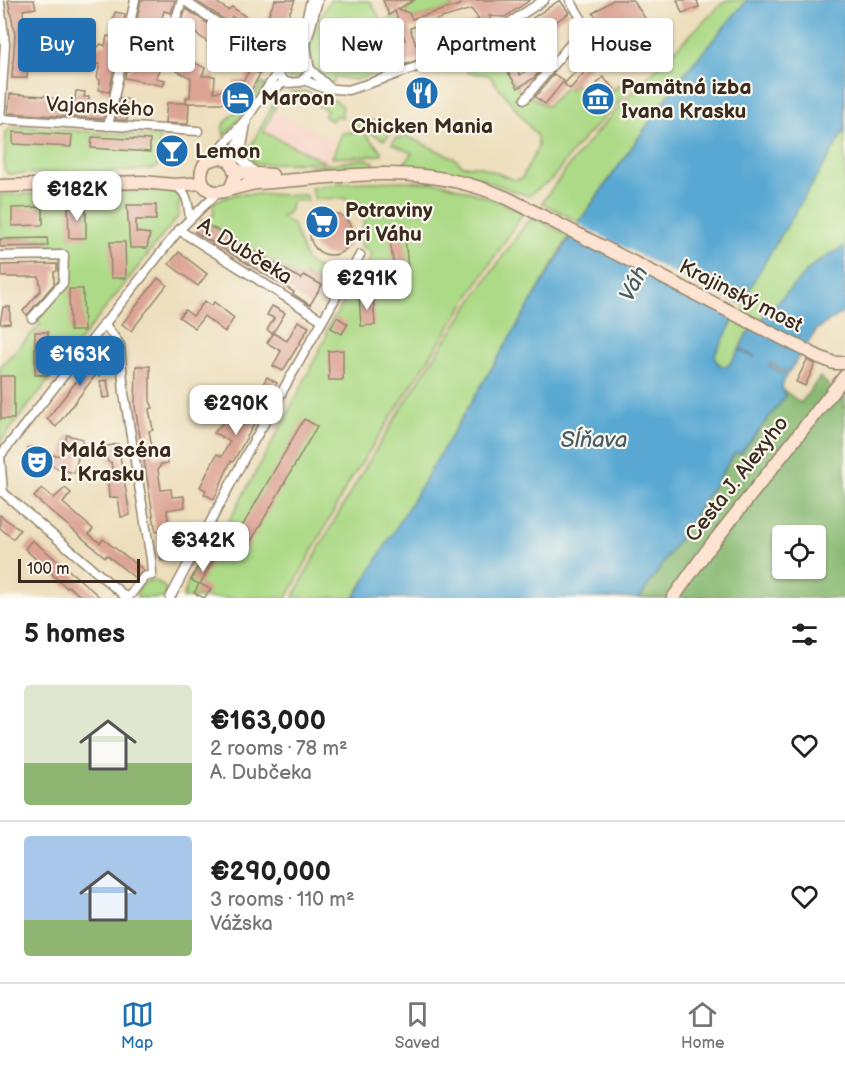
<!DOCTYPE html>
<meta charset="utf-8">
<style>
:root{--surface:#fff;--page:#f6f6f6;--text:#202124;--muted:#757577;--line:#e0e0e0;--accent:#1f6fb2}
body{margin:0;font-family:"Balsamiq Sans",sans-serif;background:var(--page);color:var(--text);height:100vh;display:flex;flex-direction:column;font-size:22px;white-space:nowrap}
*{box-sizing:border-box;margin:0}
p{font-size:20px;color:var(--muted)}
.icon{flex:none;width:33px;height:33px;fill:none;stroke:currentColor;stroke-width:2;stroke-linecap:round;stroke-linejoin:round}
.map{position:relative;height:598px;overflow:hidden}
.side{display:flex;flex-direction:column;background:var(--surface);flex:1}
.side>*{flex:none}
.guide{position:absolute;left:18px;top:18px;width:810px;height:54px;display:flex;gap:12px}
.fabs{position:absolute;left:772px;top:525px;display:grid;gap:12px}
.fabs a{display:grid;place-items:center;width:54px;height:54px;border-radius:6px;background:var(--surface);box-shadow:0 2px 4px #0004;font-size:30px}
.scale{position:absolute;left:18px;bottom:15px;width:122px;box-sizing:border-box;padding-left:6px;border:3px solid #3b2a1e;border-top:0;font-size:16px;line-height:21px;white-space:nowrap;color:#3b2a1e;-webkit-text-stroke:4px #fbf7ec;paint-order:stroke}
.price{position:absolute;translate:-50% -51px;padding:0 14px;border-radius:12px;background:#fff;color:#222;font-size:20px;line-height:39px;filter:drop-shadow(0 2px 3px #0008)}
.price::after{content:'';position:absolute;left:50%;top:36px;width:18px;height:14px;margin-left:-9px;background:inherit;clip-path:polygon(0 0,100% 0,50% 100%)}
.price.active{background:var(--accent);color:#fff}
ul{padding:0;list-style:none}
li{display:flex;align-items:center;gap:18px;height:150px;padding:0 24px}
li+li{border-top:2px solid var(--line)}
li span{display:grid;place-items:center;flex:none;width:168px;height:120px;border-radius:6px;color:#555}
li>.icon{margin-inline-start:auto}
span .icon{width:72px;height:72px;fill:#fffc;stroke-width:1}
li b{font-size:26px}
h2{display:flex;justify-content:space-between;align-items:center;height:72px;padding:0 24px;font-size:26px}
.pill{padding:0 21px;border-radius:6px;background:var(--surface);box-shadow:0 2px 4px #0004;font-size:21px;line-height:54px}
.pill.active{background:var(--accent);color:#fff}
.tabs{display:flex;justify-content:space-around;align-items:center;height:84px;border-top:2px solid var(--line);background:var(--surface);font-size:16px;color:var(--muted)}
.tabs a{display:grid;justify-items:center;gap:3px}
.tabs .active{color:var(--accent)}
.map>svg:first-child{display:block}
</style>
<div class="map">
<svg width="845" height="598" viewBox="0 0 845 598">
<rect width="100%" height="100%" fill="#fbf7ec"/>
<filter id="ink" filterUnits="userSpaceOnUse"><feTurbulence type="fractalNoise" baseFrequency=".0167" numOctaves="2"/><feDisplacementMap in="SourceGraphic" scale="12" xChannelSelector="R" yChannelSelector="G"/><feConvolveMatrix kernelMatrix="1 2 1 2 8 2 1 2 1" color-interpolation-filters="sRGB"/></filter>
<filter id="wash" filterUnits="userSpaceOnUse"><feTurbulence type="fractalNoise" baseFrequency=".008" numOctaves="4" result="noise"/><feDisplacementMap in="SourceGraphic" scale="24" xChannelSelector="R" yChannelSelector="G"/><feGaussianBlur stdDeviation="1.35" result="paint"/><feColorMatrix in="noise" values="0 0 0 0 0 0 0 0 0 0 0 0 0 0 0 0 0 1.4 0 .05"/><feComposite in="paint" operator="in"/></filter>
<g filter="url(#wash)">
<rect width="100%" height="100%" fill="#eddebc"/>
<path fill="#f7d1c6" d="M273 111 335 141 325 162 264 132Z"/>
<g fill="#adda87" stroke="#748252" stroke-width="1.5">
<path d="M330 0 370 1 382 22 402 13 407 19V9L421 0H450L453 7 399 23 405 40 391 45 387 35 362 42 372 67H376L379 73 356 80 335 77 334 83 327 82 315 71 309 51 315 29Z"/>
<path d="M726 0H747L680 79 579 222 542 203C594 126 660 64 726 0Z"/>
<path d="M499 45 509 76 518 89 544 105 547 106 565 88 570 90 575 84 587 93 585 97 598 108 619 84 626 94 576 147 552 179 528 196 470 175 401 168 412 153 392 144 396 137 399 139 406 136 454 158 463 166H478L515 180 522 178 538 147 537 136 489 75 469 73 466 69 477 56Z"/>
<circle cx="293" cy="67" r="12"/>
<path d="M261 83 266 85 224 137 223 125 234 113 244 112Z"/>
<path d="M304 91 336 101 342 106V118L336 115 332 121 324 117 327 110 291 92Z"/>
<path d="M275 100 278 101 264 132 325 162 258 164 249 159 248 152Z"/>
<path d="M373 120 391 133 384 140 369 132 366 135 382 152 381 155 332 158 342 133 352 132 360 123Z"/>
<path d="M25 127 160 137 157 168 133 171 8 174 4 168 6 133 10 128Z"/>
<path d="M845 130V246L813 265 746 335 734 360 728 366H722L716 361 715 355C749 275 802 205 845 130Z"/>
<path d="M365 159 374 162V169L307 167Z"/>
<path d="M401 181 442 183 498 201 523 213 348 484 287 598H183L189 579 207 545 215 546 285 419 327 335 326 330 367 267 372 253 361 246 364 220 345 198 315 199 311 188 342 183Z"/>
<path d="M169 190 183 197 178 206 179 215 0 442V367L40 325 38 318 69 283V253L64 247 48 246 47 238 0 239V195Z"/>
<path d="M236 194 306 195 308 201 292 200 288 214 281 217 293 225 307 262 339 282 334 292 305 275 301 279 201 221 214 215 213 202Z"/>
<path d="M534 218 569 236 512 336 354 598H293C360 466 442 342 527 222Z"/>
<path d="M152 580 160 583 166 589V598H137C136 589 143 581 152 580Z"/>
</g>
<path fill="#8aba74" stroke="#627249" stroke-width="1.5" fill-rule="evenodd" d="M820 377 833 390 845 378V598H640L735 453H741L785 397 782 389 801 403ZM783 536H816V568H783Z"/>
<g fill="#58a8d3" stroke="#4a6978" stroke-width="1.5">
<path d="M747 0H845V130L759 272 715 355 716 361 722 366H728L739 350 760 360 757 373H760L766 364 787 375 782 385 785 397 741 453H735L640 598H354L579 222 680 79Z"/>
<path d="M845 246V311L817 329 788 373 767 362V358L761 359 740 349 746 335 813 265Z"/>
</g>
<path fill="#eddebc" d="M575 222 705 289 744 305 736 320 567 233Z"/>
<g fill="none" stroke-linecap="round" stroke-linejoin="round">
<path stroke="#58a8d3" stroke-width="15" d="M750 383 772 340"/>
</g>
<g id="blocks">
<g fill="#dca293" fill-rule="evenodd">
<path d="M8 0H34L36 8 23 10 24 43H29L27 78H12L15 34Z"/>
<path d="M141 0H175L171 13 164 11 159 27 164 33 160 45 153 43 149 59 161 64 156 78 165 80 163 86 125 78 126 71 131 70 134 58 129 57Z"/>
<path d="M195 0H213L228 10 232 7 253 22 248 28 232 16 228 22Z"/>
<path d="M275 0H295L277 43 263 36V27Z"/>
<path d="M383 0H414L398 9 409 13 412 19 456 6 461 4 458 0H530L505 17 489 16 493 25 469 41 390 70 376 39 387 35 391 45 405 40 395 11 389 15ZM471 9 479 19 457 32 416 45 410 28Z"/>
<path d="M560 0 569 13 508 54 520 75 546 57 549 60 534 78 518 88 504 66 501 68 493 56 504 49 499 40Z"/>
<path d="M613 0H633L661 42 645 52 643 48 619 65 600 37 606 33 593 13Z"/>
<path d="M677 0H697L699 7 682 13Z"/>
<path d="M186 9 245 49 239 57 218 44 214 51 208 47 210 44 195 33 184 57 205 68 202 76H215L214 92 233 90 234 81 244 80 250 69 260 74 244 103H186V97H190L191 78 165 65 169 60Z"/>
<path d="M115 12 125 14 123 27 112 24Z"/>
<path d="M60 35 71 39 63 65 51 60Z"/>
<path d="M107 36 120 39 109 92 99 90 100 81 97 78 100 64H93L95 50 101 44 105 46Z"/>
<path d="M581 43 596 59 570 89 564 84 581 66 569 56Z"/>
<path d="M554 74 564 81 545 104 535 97Z"/>
<path d="M603 77 614 89 598 106 587 96Z"/>
<path d="M431 85 434 94 408 103 405 94Z"/>
<path d="M76 91 85 92 84 97H89L88 106 105 109 103 119 8 113 10 94 46 96 60 101 59 105 74 106Z"/>
<path d="M120 98 130 100 127 120H116Z"/>
<path d="M167 103H189L188 124 165 123Z"/>
<path d="M13 132 72 135 71 147 13 144Z"/>
<path d="M92 137 150 140V152L91 148Z"/>
<path d="M164 141 183 142V155L163 154Z"/>
<path d="M127 205H156V220H136V232L150 234 147 248H130Z"/>
<path d="M86 206V238H69L68 207Z"/>
<path d="M43 207V225L12 226V208Z"/>
<circle cx="331" cy="234" r="21"/>
<path d="M201 221 301 279 304 275 322 285 310 305 293 294 294 292 195 232Z"/>
<path d="M47 238 48 246 0 247V239Z"/>
<path d="M405 238 408 268 394 269 390 240Z"/>
<path d="M110 242H125L126 278H111Z"/>
<path d="M179 252 207 274 198 286 169 264Z"/>
<path d="M57 264V271L54 272V284L27 315 23 311 41 290 39 277H2V265Z"/>
<path d="M158 278 167 285 131 331 122 324Z"/>
<path d="M69 289H83L84 331H70Z"/>
<path d="M373 295 375 325 361 326 359 296Z"/>
<path d="M205 301 212 306 214 302 234 318 225 332 204 316 195 328 179 317 185 310 193 316Z"/>
<path d="M272 306 285 313 273 333 287 341 298 321 309 327 283 371 273 366 281 351 267 343 273 334 267 330 274 318 267 315Z"/>
<path d="M3 307H10V323L0 324Z"/>
<path d="M337 317 348 324 342 334 331 328Z"/>
<path d="M35 332H48L49 375H35Z"/>
<path d="M101 350 112 359 99 376 98 372 56 427 47 419Z"/>
<path d="M343 350V380H329L328 351Z"/>
<path d="M807 360 815 364 805 386 796 382Z"/>
<path d="M136 366H150V401L153 408 149 409 153 430 149 431 154 458 167 456 168 463 161 464 158 470 161 490 171 489 172 497 184 496 185 507 167 510 169 530 156 532 135 407Z"/>
<path d="M0 376H14V419H1Z"/>
<path d="M267 377 277 383 233 462 231 461 214 499 204 494 206 490 200 487 217 454 222 456 230 441 214 433 224 421 230 424 243 397 253 402Z"/>
<path d="M107 380 110 397 103 398 100 381Z"/>
<path d="M304 419 317 426 245 552 232 544Z"/>
<path d="M67 435 83 439 74 473 56 468 49 462 39 474H30L28 448 37 447V456L62 455Z"/>
<path d="M118 444 130 515 121 517 118 497 109 498 108 482 114 481 111 462H108L103 447Z"/>
<path d="M42 488 54 498 65 488 71 493 63 503 93 529 89 534 100 543 103 539 144 570 135 578 107 555 105 557 34 497Z"/>
<path d="M0 515 20 530 13 539 0 528Z"/>
<path d="M32 540 65 567 101 598H83L68 586 67 588 25 549Z"/>
<path d="M170 545 173 559 161 561 159 549Z"/>
<path d="M206 549 214 553 212 557 215 558 200 584 211 589 204 598 194 593 199 584 191 580Z"/>
</g>
</g>
</g>
<g filter="url(#ink)">
<use href="#blocks" fill-opacity="0" stroke="#94846d" stroke-width="1.5"/>
<g fill="none" stroke-linecap="round" stroke-linejoin="round">
<defs>
<g id="street">
<path d="M183 0 270 57 276 64"/>
<path d="M311 0C308 12 305 26 299 38 292 53 270 55 278 76L287 83 301 82 310 72 306 44 318 0"/>
<path d="M570 0 599 48"/>
<path d="M0 3 5 44 0 121"/>
<path d="M257 27 256 37 260 45 283 53"/>
<path d="M163 58 182 0"/>
<path d="M310 69 330 88"/>
<path d="M304 80 323 88 348 90 386 78 474 46 544 0"/>
<path d="M265 96 284 82"/>
<path d="M525 99 586 25"/>
<path d="M247 118 240 158 256 173"/>
<path d="M0 119 198 131"/>
<path d="M108 126 135 0"/>
<path d="M212 158 248 117 277 73"/>
<path d="M231 162 243 128"/>
<path d="M175 186C188 191 188 205 190 218"/>
<path d="M179 230 322 320"/>
<path d="M0 256 64 255 63 283 32 318"/>
<path d="M104 323 120 345 124 393 151 559 152 575 144 577 128 598"/>
<path d="M0 456 179 230 218 192"/>
<path d="M0 456 3 492"/>
<path d="M0 490 127 598"/>
<path d="M170 598 247 453 360 255"/>
</g>
<g id="secondary">
<path d="M235 169 243 173 272 175"/>
<path d="M0 186 143 182 174 185 203 183"/>
<path d="M231 187 236 175 231 162 221 157 207 161C197 172 200 191 217 192 223 193 245 184 257 183 348 177 419 160 507 198L819 357 834 363H845"/>
<path d="M673 598 708 549 845 376"/>
</g>
</defs>
<use href="#street" stroke="#94846d" stroke-width="11"/>
<use href="#secondary" stroke="#94846d" stroke-width="15"/>
<use href="#street" stroke="#fff" stroke-width="8"/>
<use href="#secondary" stroke="#fde3d1" stroke-width="12"/>
</g>
</g>
<defs>
<symbol id="restaurant-disc" viewBox="-11 -11 22 22"><circle r="9.5" fill="#1f6fb2" stroke="#fbf7ec"/><path d="M-5-6h1v4h1v-4h1v4h1v-4h1v5L-1.5 .5V6h-2V.5L-5-1ZM5-6V6H3V1.5H1.5Q1.5-4 5-6Z" fill="#fff"/></symbol>
<symbol id="hotel-disc" viewBox="-11 -11 22 22"><circle r="9.5" fill="#1f6fb2" stroke="#fbf7ec"/><path d="M-6-4.5h1.5V1H6V5H4.5V3h-9V5H-6ZM-4 0a1.8 1.8 0 1 1 3.6 0ZM.5 0V-2.5h3Q6-2.5 6 0Z" fill="#fff"/></symbol>
<symbol id="museum-disc" viewBox="-11 -11 22 22"><circle r="9.5" fill="#1f6fb2" stroke="#fbf7ec"/><path d="M0-6L6-3V-2H-6V-3ZM-5-1h2V3h-2ZM-1-1h2V3h-2ZM3-1h2V3H3ZM-6 4H6V6H-6Z" fill="#fff"/></symbol>
<symbol id="bar-disc" viewBox="-11 -11 22 22"><circle r="9.5" fill="#1f6fb2" stroke="#fbf7ec"/><path d="M-6-5H6L.8 .8V4.5H3.5V6h-7V4.5H-.8V.8Z" fill="#fff"/></symbol>
<symbol id="supermarket-disc" viewBox="-11 -11 22 22"><circle r="9.5" fill="#1f6fb2" stroke="#fbf7ec"/><path d="M-6-5.5h2.5l.6 2H6L4.5 2H-2.5L-4.4-4H-6ZM-1.5 3.2a1.3 1.3 0 1 0 .1 0ZM3 3.2a1.3 1.3 0 1 0 .1 0Z" fill="#fff"/></symbol>
<symbol id="theatre-disc" viewBox="-11 -11 22 22"><circle r="9.5" fill="#1f6fb2" stroke="#fbf7ec"/><path d="M-5-5.5Q0-4 5-5.5V0Q5 5 0 6Q-5 5-5 0ZM-3.3-2.5H-1v1.5H-3.3ZM1-2.5H3.3v1.5H1ZM-2.8 1Q0 5.5 2.8 1Z" fill="#fff"/></symbol>
</defs>
<g fill-rule="evenodd">
<use href="#restaurant-disc" x="403" y="74" width="38" height="38"/>
<use href="#hotel-disc" x="219" y="79" width="38" height="38"/>
<use href="#museum-disc" x="579" y="80" width="38" height="38"/>
<use href="#bar-disc" x="153" y="132" width="38" height="38"/>
<use href="#supermarket-disc" x="303" y="203" width="38" height="38"/>
<use href="#theatre-disc" x="18" y="443" width="38" height="38"/>
</g>
<g text-anchor="middle" dominant-baseline="central" stroke-width="4.5" stroke-linejoin="round" paint-order="stroke">
<g font-size="21" font-weight="bold" fill="#3b2a1e" stroke="#fbf7ec" text-anchor="start">
<text x="621" y="87">Pamätná izba<tspan x="621" dy="24">Ivana Krasku</tspan></text>
<text x="261" y="98">Maroon</text>
<text x="422" y="126" text-anchor="middle">Chicken Mania</text>
<text x="195" y="151">Lemon</text>
<text x="345" y="210">Potraviny<tspan x="345" dy="24">pri Váhu</tspan></text>
<text x="60" y="450">Malá scéna<tspan x="60" dy="24">I. Krasku</tspan></text>
</g>
<g font-size="21" fill="#3b2a1e" stroke="#fbf7ec">
<text transform="translate(100 107) rotate(3)">Vajanského</text>
<text transform="translate(245 251) rotate(32)">A. Dubčeka</text>
<text transform="translate(741 296) rotate(27)">Krajinský most</text>
<text transform="translate(737 479) rotate(-52)">Cesta J. Alexyho</text>
</g>
<g font-size="22" font-style="italic" fill="#475c66" stroke="#fbf7ec">
<text transform="translate(634 284) rotate(-62)">Váh</text>
<text x="594" y="440">Sĺňava</text>
</g>
</g>
</svg>
<div class="fabs">
<a><svg class="icon" aria-label="locate" viewBox="0 0 24 24"><circle cx="12" cy="12" r="6"/><path d="M12 2v4M12 18v4M2 12h4M18 12h4"/></svg></a>
</div>
<div class="scale">100 m</div>
<b class="price" style="left:77px;top:222px">€182K</b>
<b class="price" style="left:367px;top:311px">€291K</b>
<b class="price active" style="left:80px;top:387px">€163K</b>
<b class="price" style="left:236px;top:436px">€290K</b>
<b class="price" style="left:203px;top:573px">€342K</b>
<div class="guide">
<a class="pill active">Buy</a>
<a class="pill">Rent</a>
<a class="pill">Filters</a>
<a class="pill">New</a>
<a class="pill">Apartment</a>
<a class="pill">House</a>
</div>
</div>
<section class="side">
<h2>5 homes<svg class="icon" aria-label="filters" viewBox="0 0 24 24"><path d="M4 7h16M4 17h16"/><circle cx="9" cy="7" r="2"/><circle cx="15" cy="17" r="2"/></svg></h2>
<ul>
<li><span style="background:linear-gradient(#dfe7d0 65%,#8fb573 0)"><svg class="icon" aria-label="home" viewBox="0 0 24 24"><path d="M3 11l9-7 9 7M6 9v11h12V9"/></svg></span><div><b>€163,000</b><p>2 rooms · 78 m²</p><p>A. Dubčeka</p></div><svg class="icon" aria-label="heart" viewBox="0 0 24 24"><path d="M12 20l-8-8c-3-5 5-10 8-4 3-6 11-1 8 4z"/></svg></li>
<li><span style="background:linear-gradient(#a9c7e8 70%,#8fb573 0)"><svg class="icon" aria-label="home" viewBox="0 0 24 24"><path d="M3 11l9-7 9 7M6 9v11h12V9"/></svg></span><div><b>€290,000</b><p>3 rooms · 110 m²</p><p>Vážska</p></div><svg class="icon" aria-label="heart" viewBox="0 0 24 24"><path d="M12 20l-8-8c-3-5 5-10 8-4 3-6 11-1 8 4z"/></svg></li>
</ul>
</section>
<nav class="tabs">
<a class="active"><svg class="icon" aria-label="map" viewBox="0 0 24 24"><path d="M3 6l6-2 6 2 6-2v14l-6 2-6-2-6 2zM9 4v14M15 6v14"/></svg>Map</a>
<a><svg class="icon" aria-label="saved" viewBox="0 0 24 24"><path d="M7 4h10v16l-5-4-5 4z"/></svg>Saved</a>
<a><svg class="icon" aria-label="home" viewBox="0 0 24 24"><path d="M3 11l9-7 9 7M6 9v11h12V9"/></svg>Home</a>
</nav>
